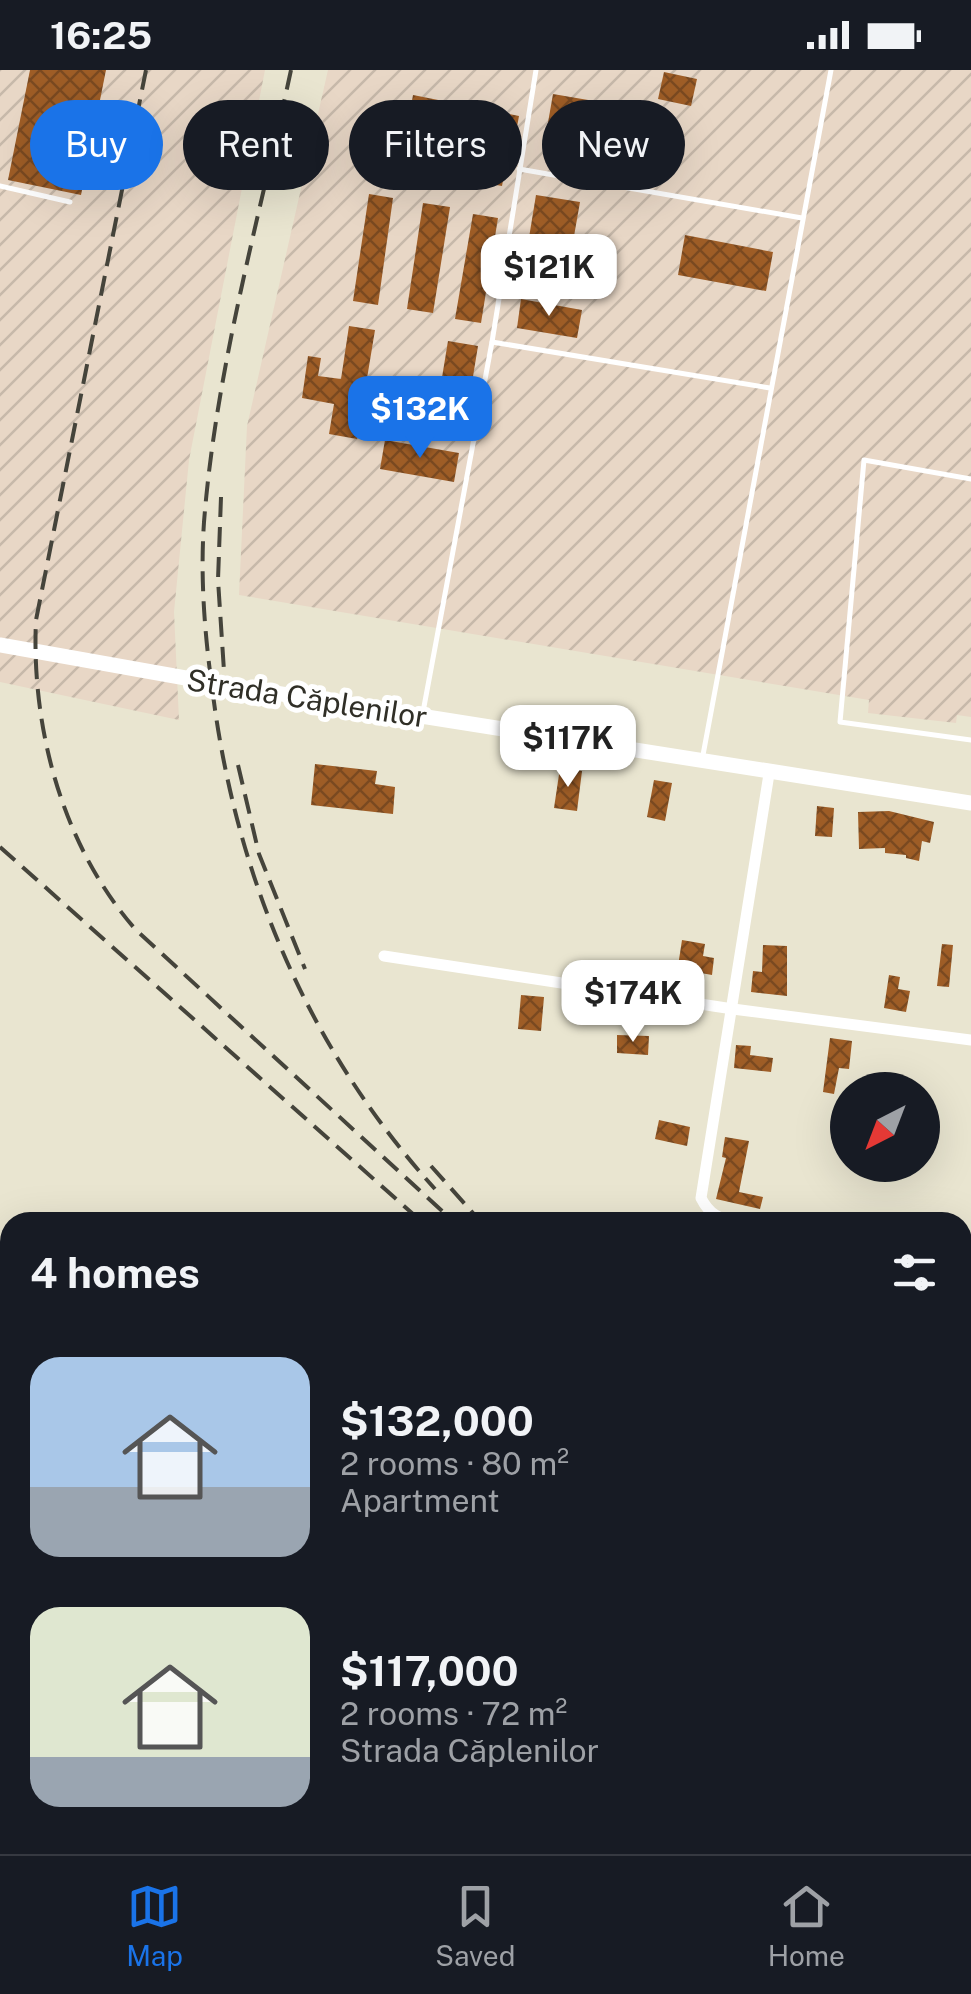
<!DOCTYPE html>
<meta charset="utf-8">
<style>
:root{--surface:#171b24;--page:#20242c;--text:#f1f3f6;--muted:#9ea1a6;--line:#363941;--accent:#1a73e8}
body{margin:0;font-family:"Public Sans",sans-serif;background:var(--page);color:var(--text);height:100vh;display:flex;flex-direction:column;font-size:38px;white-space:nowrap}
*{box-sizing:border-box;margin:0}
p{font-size:32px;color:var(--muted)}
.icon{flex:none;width:55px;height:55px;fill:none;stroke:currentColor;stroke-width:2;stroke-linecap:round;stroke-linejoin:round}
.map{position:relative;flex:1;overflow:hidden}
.panel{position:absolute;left:0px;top:1142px;width:972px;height:642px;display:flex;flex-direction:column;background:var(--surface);border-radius:30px 30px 0 0;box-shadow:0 10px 40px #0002}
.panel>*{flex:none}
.top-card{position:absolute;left:30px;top:30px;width:912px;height:90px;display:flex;gap:20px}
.needle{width:65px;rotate:222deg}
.tools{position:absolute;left:830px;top:1002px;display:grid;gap:20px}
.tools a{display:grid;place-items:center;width:110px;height:110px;border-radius:50%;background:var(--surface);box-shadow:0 10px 40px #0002;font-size:50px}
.price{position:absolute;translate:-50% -85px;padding:0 22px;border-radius:20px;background:#fff;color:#222;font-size:32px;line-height:65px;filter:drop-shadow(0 2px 5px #0008)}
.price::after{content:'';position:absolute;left:50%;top:60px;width:30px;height:22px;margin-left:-15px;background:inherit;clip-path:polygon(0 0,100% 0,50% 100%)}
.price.current{background:var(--accent);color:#fff}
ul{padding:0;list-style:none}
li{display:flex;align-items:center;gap:30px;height:250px;padding:0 30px}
li span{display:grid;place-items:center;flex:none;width:280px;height:200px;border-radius:30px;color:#555}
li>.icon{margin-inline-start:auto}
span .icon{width:120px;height:120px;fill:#fffc;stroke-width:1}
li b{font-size:42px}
h2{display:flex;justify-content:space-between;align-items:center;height:120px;padding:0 30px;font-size:42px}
.pill{padding:0 35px;border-radius:45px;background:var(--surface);box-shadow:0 10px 40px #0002;font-size:35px;line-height:90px}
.pill.current{background:var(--accent);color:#fff}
.status{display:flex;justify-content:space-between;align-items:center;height:70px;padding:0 50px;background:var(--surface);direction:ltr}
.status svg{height:28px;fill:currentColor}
.menu{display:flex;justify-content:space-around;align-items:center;height:140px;border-top:2px solid var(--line);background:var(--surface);font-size:28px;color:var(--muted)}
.menu a{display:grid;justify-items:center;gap:5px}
.menu .current{color:var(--accent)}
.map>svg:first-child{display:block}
</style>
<div class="status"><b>16:25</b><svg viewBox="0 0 49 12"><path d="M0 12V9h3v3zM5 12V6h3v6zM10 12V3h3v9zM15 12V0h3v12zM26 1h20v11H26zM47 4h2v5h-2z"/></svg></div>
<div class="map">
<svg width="971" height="1784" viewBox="0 0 971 1784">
<defs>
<pattern id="industrial-furrows" width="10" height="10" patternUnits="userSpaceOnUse" patternTransform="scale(2.5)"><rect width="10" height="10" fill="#e8d7c6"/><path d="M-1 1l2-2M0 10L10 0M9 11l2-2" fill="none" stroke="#c7b9aa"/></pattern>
<pattern id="building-cross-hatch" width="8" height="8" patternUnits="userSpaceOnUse" patternTransform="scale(2.5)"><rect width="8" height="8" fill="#9e5d26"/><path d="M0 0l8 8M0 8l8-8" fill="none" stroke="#7a4920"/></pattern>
</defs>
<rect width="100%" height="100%" fill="#e9e5d0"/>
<g fill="url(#industrial-furrows)">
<path d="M0 0H265L189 390 174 542 179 650 0 612Z"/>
<path d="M328 0H971V647L957 645 956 653 868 643 869 630 239 525 247 356Z"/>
</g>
<g fill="url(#building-cross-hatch)">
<path d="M30 0H106L81 125 8 110Z"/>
<path d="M664 2 697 9 691 36 658 29Z"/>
<path d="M553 24 629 37 622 78 546 64Z"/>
<path d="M413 25 519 46 514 73 510 72 502 116 400 98Z"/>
<path d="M369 124 393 128 378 235 353 231Z"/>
<path d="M536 125 580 132 567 206 524 198Z"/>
<path d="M423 133 450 137 433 243 407 239Z"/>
<path d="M473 144 498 148 481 253 455 249Z"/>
<path d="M685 165 773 182 766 221 678 205Z"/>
<path d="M521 229 582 240 577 268 517 258Z"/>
<path d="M349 256 375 260 357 369 329 364 334 334 302 328 308 286 321 288 318 306 341 309Z"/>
<path d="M448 271 478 276 465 355 435 350Z"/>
<path d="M385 370 459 383 454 412 380 399Z"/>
<path d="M315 694 377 701 375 714 395 717 393 744 311 735Z"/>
<path d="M560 698 582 701 577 741 554 738Z"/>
<path d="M654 710 672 713 665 751 647 747Z"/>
<path d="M817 736 834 738 832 767 815 766Z"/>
<path d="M889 741 934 752 930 773 922 771 919 791 906 788V785L885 783V778L859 779 858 742Z"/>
<path d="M682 870 705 874 703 886 714 888 712 905 701 903 700 913 676 909Z"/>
<path d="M942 874 953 875 949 917 937 916Z"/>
<path d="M763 875 787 876V926L751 922 753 901 762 902Z"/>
<path d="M889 905 900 907 898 919 910 921 906 942 884 938Z"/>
<path d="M521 925 544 927 541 961 518 959Z"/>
<path d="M617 965 649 966 648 985 617 983Z"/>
<path d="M830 968 852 971 849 999 839 998 834 1024 823 1022Z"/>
<path d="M736 975 751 976 750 985 773 988 771 1002 734 998Z"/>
<path d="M659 1050 690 1057 687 1076 655 1069Z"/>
<path d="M725 1067 749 1071 739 1122 763 1127 760 1139 716 1129 726 1088 722 1087Z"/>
</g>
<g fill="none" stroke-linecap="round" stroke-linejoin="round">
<g stroke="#fff" stroke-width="5">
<path d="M519 99 802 148"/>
<path d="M0 116 70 132"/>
<path d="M492 272 770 318"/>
<path d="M971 409 864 390 840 652 971 670"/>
<path d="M423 642 492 272 536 0"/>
<path d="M703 685 831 0"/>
<path d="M0 1304 10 1318"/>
<path d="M321 1775 327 1784"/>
</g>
<g stroke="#fff" stroke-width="11">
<path d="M384 886 733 939 971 970"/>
<path d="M737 1152C720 1150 709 1144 701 1128L769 704"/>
<path d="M962 1187 971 1188"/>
<path d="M962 1406 971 1415"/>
</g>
<g stroke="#fff" stroke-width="15">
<path d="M0 575 225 615 971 733"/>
<path d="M962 1341 971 1328"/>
<path d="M574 1784 582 1775"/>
</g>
<g stroke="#45443b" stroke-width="4" stroke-dasharray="20 10" stroke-linecap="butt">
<path d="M146 0 36 550C31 659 63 777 136 860L454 1152"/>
<path d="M291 0C259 149 216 299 204 452 200 510 205 567 213 625 237 809 309 980 435 1119"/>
<path d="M221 427 218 510 225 616"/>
<path d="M238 695 259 784 305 899"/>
<path d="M0 777 422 1152"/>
<path d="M431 1096 481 1152"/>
<path d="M962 1625 971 1633"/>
</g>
</g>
<g text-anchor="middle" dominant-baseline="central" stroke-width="10" stroke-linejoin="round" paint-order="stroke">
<g font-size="30" fill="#302f27" stroke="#fff">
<text transform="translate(307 628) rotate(9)">Strada Căplenilor</text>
</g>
</g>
</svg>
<div class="tools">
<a><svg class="needle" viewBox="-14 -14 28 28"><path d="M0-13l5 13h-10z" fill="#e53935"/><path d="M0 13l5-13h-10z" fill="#9ea1a6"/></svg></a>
</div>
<b class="price" style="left:549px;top:249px">$121K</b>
<b class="price current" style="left:420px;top:391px">$132K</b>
<b class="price" style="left:568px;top:720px">$117K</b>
<b class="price" style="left:633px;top:975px">$174K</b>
<div class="top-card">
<a class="pill current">Buy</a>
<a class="pill">Rent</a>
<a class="pill">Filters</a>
<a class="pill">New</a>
</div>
<section class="panel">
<h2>4 homes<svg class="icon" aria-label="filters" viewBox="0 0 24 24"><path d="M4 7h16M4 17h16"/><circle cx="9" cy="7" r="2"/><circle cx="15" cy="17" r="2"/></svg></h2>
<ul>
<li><span style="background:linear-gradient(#a9c7e8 65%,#9aa5b1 0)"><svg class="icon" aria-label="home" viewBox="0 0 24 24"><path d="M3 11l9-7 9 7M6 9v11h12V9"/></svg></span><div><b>$132,000</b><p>2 rooms · 80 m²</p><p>Apartment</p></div></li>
<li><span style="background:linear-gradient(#dfe7d0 75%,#9aa5b1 0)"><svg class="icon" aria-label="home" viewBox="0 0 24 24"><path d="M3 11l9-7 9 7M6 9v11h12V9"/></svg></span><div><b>$117,000</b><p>2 rooms · 72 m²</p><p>Strada Căplenilor</p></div></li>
</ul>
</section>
</div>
<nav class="menu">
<a class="current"><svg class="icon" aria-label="map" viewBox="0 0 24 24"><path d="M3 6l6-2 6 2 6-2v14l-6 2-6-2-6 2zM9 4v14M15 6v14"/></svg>Map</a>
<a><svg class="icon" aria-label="saved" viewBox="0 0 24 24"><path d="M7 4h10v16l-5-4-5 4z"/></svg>Saved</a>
<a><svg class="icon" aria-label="home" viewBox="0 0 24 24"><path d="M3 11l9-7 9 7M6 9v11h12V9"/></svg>Home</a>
</nav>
